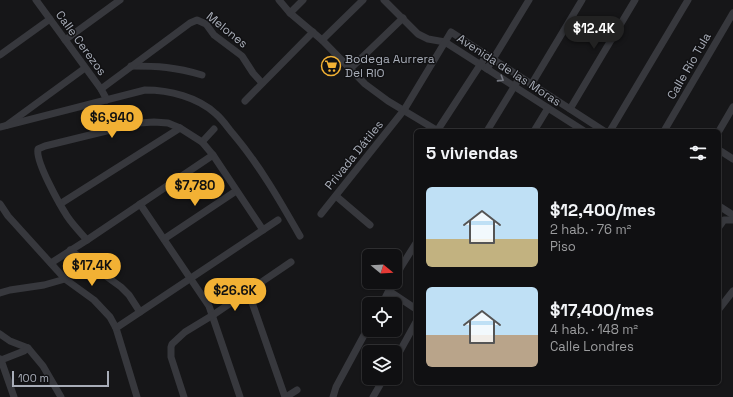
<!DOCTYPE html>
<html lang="es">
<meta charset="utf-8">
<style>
:root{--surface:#101012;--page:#19191b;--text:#f1f3f6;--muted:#9c9d9f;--line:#303032;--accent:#f2b134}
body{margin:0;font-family:"Space Grotesk",sans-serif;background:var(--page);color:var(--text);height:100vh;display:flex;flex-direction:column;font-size:15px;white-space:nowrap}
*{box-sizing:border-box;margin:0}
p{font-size:13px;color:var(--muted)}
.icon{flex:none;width:22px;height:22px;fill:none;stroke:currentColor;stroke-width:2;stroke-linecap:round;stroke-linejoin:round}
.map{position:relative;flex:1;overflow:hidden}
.sheet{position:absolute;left:414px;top:129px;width:307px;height:256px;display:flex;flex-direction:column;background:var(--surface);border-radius:6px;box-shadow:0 1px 3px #0004,0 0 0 1px var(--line)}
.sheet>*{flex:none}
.needle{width:26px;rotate:108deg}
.controls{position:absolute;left:362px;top:249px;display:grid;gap:8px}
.controls a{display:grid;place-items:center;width:40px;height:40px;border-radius:6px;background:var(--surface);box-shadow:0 1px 3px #0004,0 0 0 1px var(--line);font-size:20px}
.scale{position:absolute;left:12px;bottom:10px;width:97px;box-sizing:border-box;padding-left:4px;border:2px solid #a8adb8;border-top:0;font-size:11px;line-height:14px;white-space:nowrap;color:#a8adb8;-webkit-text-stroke:3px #111113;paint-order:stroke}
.price{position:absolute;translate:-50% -34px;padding:0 9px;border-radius:14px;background:var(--accent);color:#111;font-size:13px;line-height:26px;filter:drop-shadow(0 1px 2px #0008)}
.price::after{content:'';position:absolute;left:50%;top:24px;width:12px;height:9px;margin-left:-6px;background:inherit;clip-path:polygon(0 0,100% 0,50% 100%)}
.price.active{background:#222;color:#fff}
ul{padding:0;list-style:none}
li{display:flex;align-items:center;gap:12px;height:100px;padding:0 12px}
li span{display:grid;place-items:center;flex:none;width:112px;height:80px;border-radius:6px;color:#555}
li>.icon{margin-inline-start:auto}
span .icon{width:48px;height:48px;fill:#fffc;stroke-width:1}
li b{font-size:17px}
h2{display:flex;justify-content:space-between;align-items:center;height:48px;padding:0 12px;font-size:17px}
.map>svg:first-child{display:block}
</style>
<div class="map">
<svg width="733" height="397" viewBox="0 0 733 397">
<rect width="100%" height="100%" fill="#161618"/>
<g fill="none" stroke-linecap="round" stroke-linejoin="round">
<g stroke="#37383d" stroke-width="7">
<path d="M36 0 101 89 107 100"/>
<path d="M279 0 290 13 322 40 365 84 388 101 438 131"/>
<path d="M384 0 418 34 428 39 445 42 584 131"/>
<path d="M290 13 303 0"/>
<path d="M65 40 120 0"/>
<path d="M322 40 363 0"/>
<path d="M0 55 50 19"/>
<path d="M131 66C158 66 175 67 202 75"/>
<path d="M350 69 403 18"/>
<path d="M487 69 529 0"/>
<path d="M531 85 582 0"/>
<path d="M101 89 190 23 197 20 206 24 214 35 242 56 253 73 262 83"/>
<path d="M245 101 313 32"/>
<path d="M570 109 635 0"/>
<path d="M7 125 85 68"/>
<path d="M0 127 145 90C169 90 198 97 216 114 223 120 228 128 234 135 260 166 280 201 300 236"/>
<path d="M437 131 486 56"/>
<path d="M487 131 520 77"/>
<path d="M534 131 548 108"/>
<path d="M610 131 688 0"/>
<path d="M664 131 733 13"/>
<path d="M719 131 733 107"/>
<path d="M202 142 214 129"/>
<path d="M719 150 733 159"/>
<path d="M336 196 370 225"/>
<path d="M0 204 8 216 65 279 94 300 110 317 116 328 137 397"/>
<path d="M60 204 180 128"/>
<path d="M140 204 209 306 240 397"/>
<path d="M719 206 733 215"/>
<path d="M321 214 404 110 451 32 604 131"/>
<path d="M719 227 724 220H733"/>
<path d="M164 239 236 191"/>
<path d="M87 240C80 232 73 225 67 216 60 205 35 161 38 149L45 146 139 123 154 122 168 123 180 128 202 142 213 155 263 230"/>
<path d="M70 250 121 287 129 295 140 312"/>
<path d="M51 263 87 240 213 155"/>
<path d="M395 279 401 267 416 243"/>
<path d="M248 291 285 397"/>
<path d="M389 291 416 309"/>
<path d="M0 293 10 290 44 285 65 279"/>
<path d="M382 304 393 282"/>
<path d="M719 309 733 291"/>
<path d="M116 328 278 220"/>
<path d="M0 334 10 341 28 348 43 366 61 397"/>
<path d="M0 359 1 360 24 351 28 348"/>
<path d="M1 360 14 397"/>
<path d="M395 360 416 322"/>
<path d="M184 397 171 357V347L172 344 185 332 213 315 291 262"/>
<path d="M286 397 297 390"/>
<path d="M333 397 336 387 369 326"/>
<path d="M373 397 384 378"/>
</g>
</g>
<defs><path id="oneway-chevron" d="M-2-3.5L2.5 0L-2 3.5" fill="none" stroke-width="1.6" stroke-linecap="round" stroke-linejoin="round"/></defs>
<use stroke="#757881" href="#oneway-chevron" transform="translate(501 79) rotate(32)"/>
<defs>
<symbol id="supermarket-ring" viewBox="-11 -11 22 22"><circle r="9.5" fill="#111113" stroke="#f2b134" stroke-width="1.5"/><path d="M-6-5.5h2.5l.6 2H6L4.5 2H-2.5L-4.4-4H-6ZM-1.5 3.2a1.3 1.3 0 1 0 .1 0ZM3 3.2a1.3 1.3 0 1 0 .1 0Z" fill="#f2b134"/></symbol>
</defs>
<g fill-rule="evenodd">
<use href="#supermarket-ring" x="320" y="55" width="22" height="22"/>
</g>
<g text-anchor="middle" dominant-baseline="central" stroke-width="3" stroke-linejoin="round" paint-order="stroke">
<g font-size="12" fill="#a8adb8" stroke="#111113">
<text transform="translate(227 30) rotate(39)">Melones</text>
<text transform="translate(81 43) rotate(54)">Calle Cerezos</text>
<text transform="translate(689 66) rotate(-60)">Calle Río Tula</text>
<text transform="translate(509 70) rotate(33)">Avenida de las Moras</text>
<text transform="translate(354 155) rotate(-51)">Privada Dátiles</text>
</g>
<g font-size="12" fill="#a8adb8" stroke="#111113" text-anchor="start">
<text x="345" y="59">Bodega Aurrera<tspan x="345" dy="14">Del RIO</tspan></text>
</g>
</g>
</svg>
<div class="controls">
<a><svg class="needle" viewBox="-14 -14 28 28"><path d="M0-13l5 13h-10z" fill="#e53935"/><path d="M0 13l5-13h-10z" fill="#9c9d9f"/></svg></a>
<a><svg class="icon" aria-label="locate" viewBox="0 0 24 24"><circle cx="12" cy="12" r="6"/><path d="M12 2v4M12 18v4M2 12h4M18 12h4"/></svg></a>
<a><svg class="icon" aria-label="layers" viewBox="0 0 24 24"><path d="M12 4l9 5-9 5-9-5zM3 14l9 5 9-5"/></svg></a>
</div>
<div class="scale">100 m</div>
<b class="price active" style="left:594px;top:50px">$12.4K</b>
<b class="price" style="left:112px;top:139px">$6,940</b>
<b class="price" style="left:195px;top:207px">$7,780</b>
<b class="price" style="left:92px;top:287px">$17.4K</b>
<b class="price" style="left:235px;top:312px">$26.6K</b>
<section class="sheet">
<h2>5 viviendas<svg class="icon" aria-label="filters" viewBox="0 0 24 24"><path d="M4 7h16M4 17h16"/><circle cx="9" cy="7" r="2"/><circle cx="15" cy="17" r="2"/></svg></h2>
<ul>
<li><span style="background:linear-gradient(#bfe0f5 65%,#c2b280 0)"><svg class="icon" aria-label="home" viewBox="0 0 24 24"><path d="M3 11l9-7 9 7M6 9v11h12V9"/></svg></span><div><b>$12,400/mes</b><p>2 hab. · 76 m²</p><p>Piso</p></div></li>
<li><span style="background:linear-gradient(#bfe0f5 60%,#b9a48a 0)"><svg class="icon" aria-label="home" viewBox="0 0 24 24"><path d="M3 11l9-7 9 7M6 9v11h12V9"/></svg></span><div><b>$17,400/mes</b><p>4 hab. · 148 m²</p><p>Calle Londres</p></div></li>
</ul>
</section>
</div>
